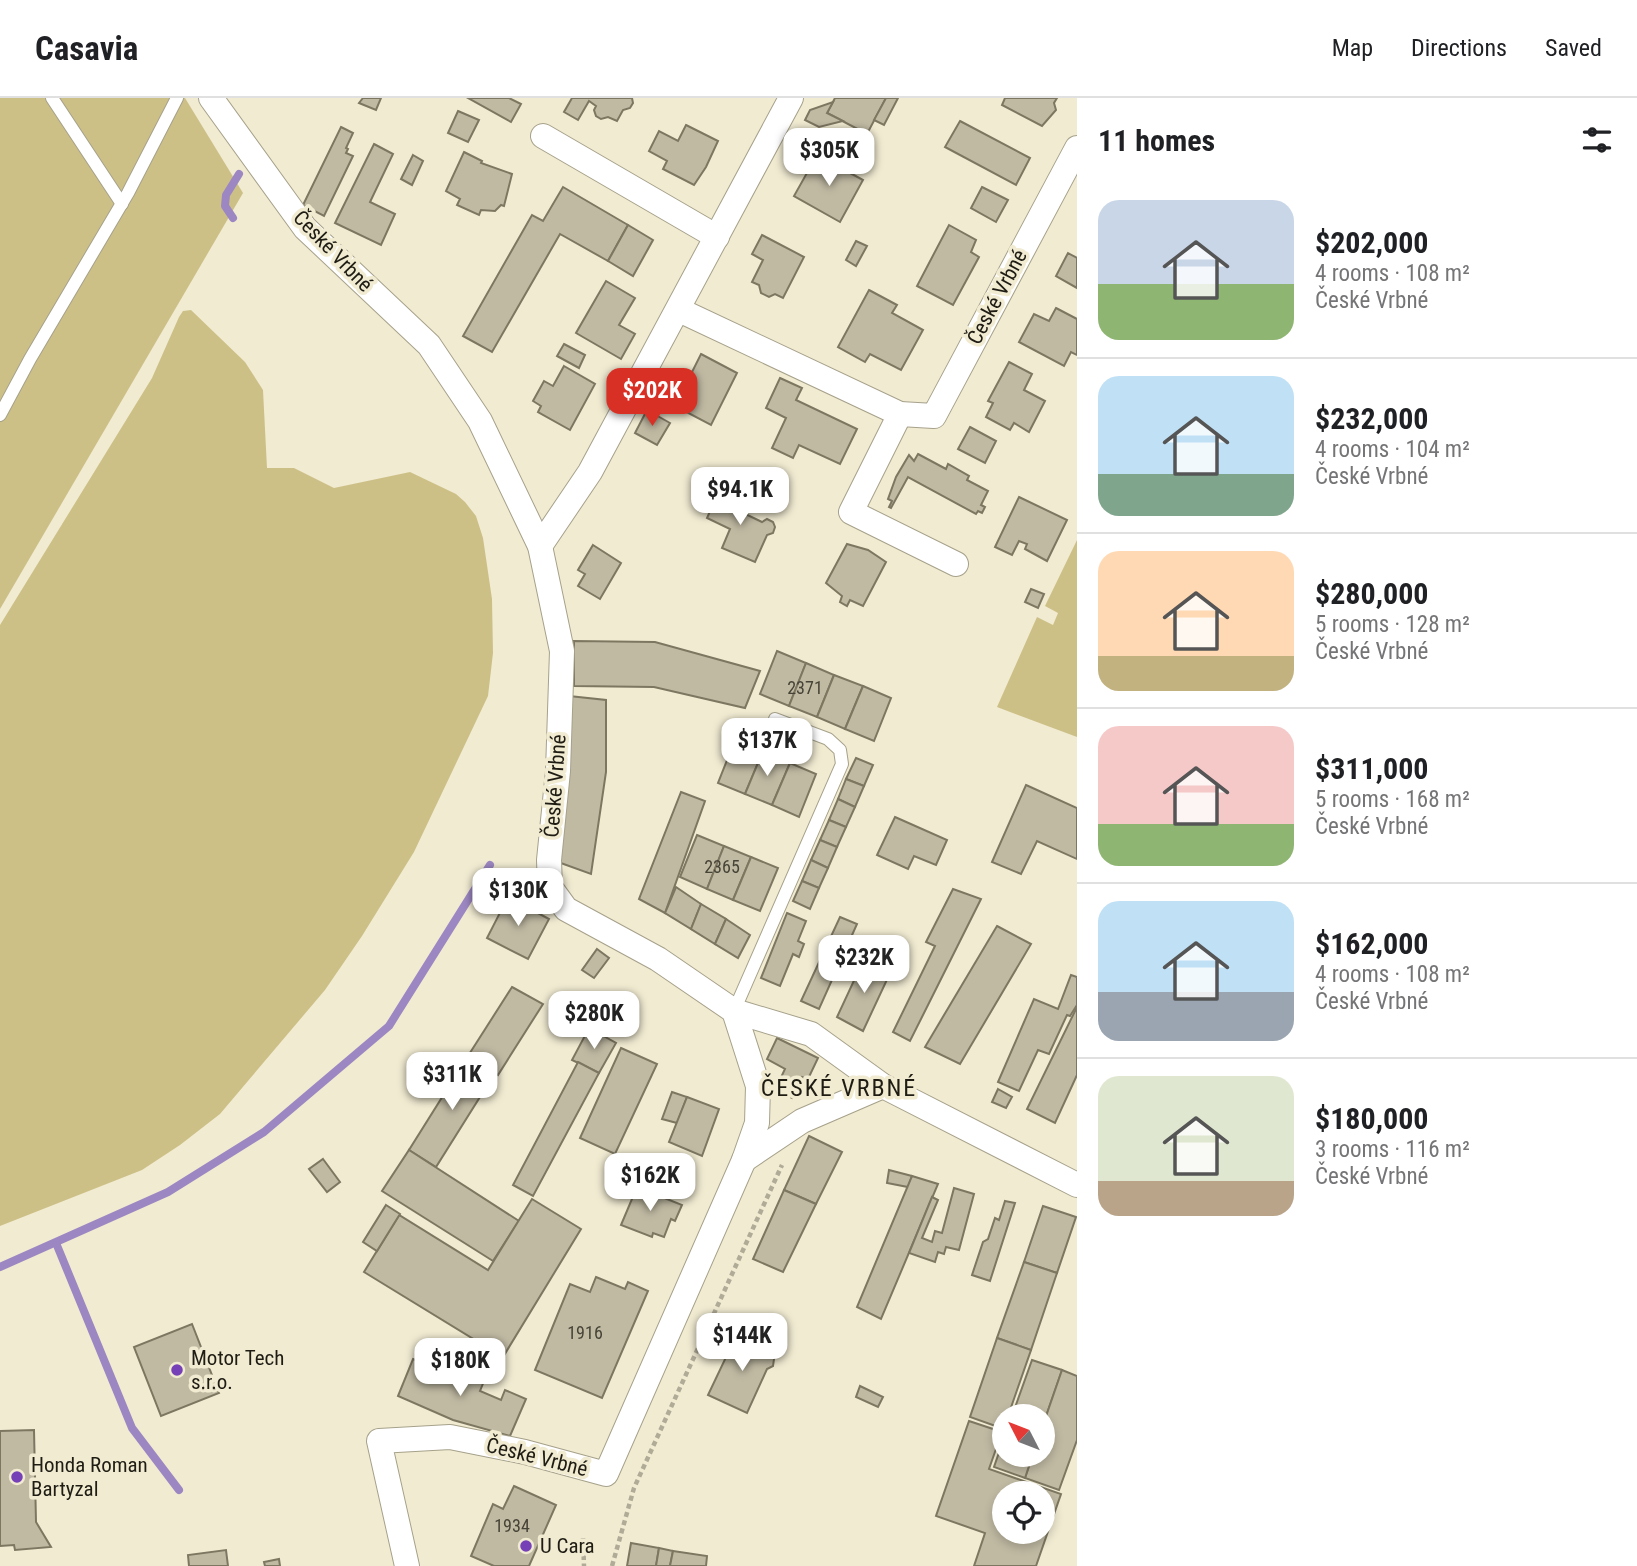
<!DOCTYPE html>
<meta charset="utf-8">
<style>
:root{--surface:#fff;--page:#f6f6f6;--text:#202124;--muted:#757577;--line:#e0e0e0;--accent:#d93025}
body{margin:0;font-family:"Roboto Condensed",sans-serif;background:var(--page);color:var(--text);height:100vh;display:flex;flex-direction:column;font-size:26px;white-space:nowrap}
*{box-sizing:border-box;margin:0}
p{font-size:23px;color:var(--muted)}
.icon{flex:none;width:38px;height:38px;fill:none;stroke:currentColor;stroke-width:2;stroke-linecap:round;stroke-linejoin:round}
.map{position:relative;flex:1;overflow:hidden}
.panel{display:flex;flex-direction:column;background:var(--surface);width:560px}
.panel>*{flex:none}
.needle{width:46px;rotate:312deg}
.controls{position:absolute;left:992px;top:1306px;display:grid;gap:14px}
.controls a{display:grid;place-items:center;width:63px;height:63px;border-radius:50%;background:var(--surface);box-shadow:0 4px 10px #0003;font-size:35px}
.price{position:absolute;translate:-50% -60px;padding:0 16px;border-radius:14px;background:#fff;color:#222;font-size:23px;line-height:46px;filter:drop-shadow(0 2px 4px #0008)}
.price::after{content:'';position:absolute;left:50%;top:42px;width:21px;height:16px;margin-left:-10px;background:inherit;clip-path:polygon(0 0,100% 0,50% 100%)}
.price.selected{background:var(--accent);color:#fff}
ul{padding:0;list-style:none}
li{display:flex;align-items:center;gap:21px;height:175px;padding:0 21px}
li+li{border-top:2px solid var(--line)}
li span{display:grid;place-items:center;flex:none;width:196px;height:140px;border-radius:21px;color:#555}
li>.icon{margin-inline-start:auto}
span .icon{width:84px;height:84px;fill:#fffc;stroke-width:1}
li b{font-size:30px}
h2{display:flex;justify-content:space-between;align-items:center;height:84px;padding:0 21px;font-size:30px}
header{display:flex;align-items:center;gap:42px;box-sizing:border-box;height:98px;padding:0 35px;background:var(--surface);border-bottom:2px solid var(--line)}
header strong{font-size:33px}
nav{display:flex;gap:38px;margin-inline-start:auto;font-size:24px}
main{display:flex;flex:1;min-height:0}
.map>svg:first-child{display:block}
</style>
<header>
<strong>Casavia</strong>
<nav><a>Map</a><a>Directions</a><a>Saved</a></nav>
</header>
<main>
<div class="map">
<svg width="1077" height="1468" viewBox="0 0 1077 1468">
<rect width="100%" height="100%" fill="#f1ebd2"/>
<g fill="#cdc087">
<path d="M0 0H185L243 95 0 511Z"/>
<path d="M191 212 245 264 263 292 267 370H294L334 390 410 374 456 396 465 404 476 418 483 440 492 501 493 555 488 598 414 754 362 838 325 892 220 1016 180 1047 142 1072 0 1128V527L152 280 179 219 183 213Z"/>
<path d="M1077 442V639L997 609 1037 519 1053 527 1058 515 1045 508Z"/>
</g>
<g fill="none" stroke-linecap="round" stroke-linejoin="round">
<g stroke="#9d87c2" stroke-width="8">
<path d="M233 120 225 108 226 97 239 76"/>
<path d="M56 1145 132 1330 179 1392"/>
<path d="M0 1169 168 1094 264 1034 389 928 490 767"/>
</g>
</g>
<g fill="#c0baa3" stroke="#7d7761" stroke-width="2" fill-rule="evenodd">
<path d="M363 0H381L376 12 359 5Z"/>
<path d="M468 0H509L521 6 511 24Z"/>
<path d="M572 0H632L633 5 630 10 623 12 617 23 608 19 601 21 596 18 594 12 596 8 589 3 578 22 564 14Z"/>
<path d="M835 0H886L867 36 827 15Z"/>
<path d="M886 0H898L884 27 874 22Z"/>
<path d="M1005 0H1057L1054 5 1056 12 1042 28 1002 7Z"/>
<path d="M833 4 827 15 843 23 819 29 805 22 810 12Z"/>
<path d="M458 13 479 22 468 44 448 35Z"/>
<path d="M960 23 1030 60 1016 87 945 49Z"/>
<path d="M686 27 718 43 706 69 694 87 663 71 667 63 649 53 659 33 678 43Z"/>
<path d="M341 29 353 35 346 50 348 51 346 55 353 58 324 118 303 107Z"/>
<path d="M374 46 393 56 370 104 395 116 381 147 335 125Z"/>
<path d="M464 54 482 63 481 65 512 76 504 108 501 107 495 113 481 112 479 117 457 107 460 101 446 93Z"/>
<path d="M413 57 423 63 412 87 401 81Z"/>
<path d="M817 57 863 82 840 124 794 98Z"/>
<path d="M563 89 628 127 608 163 560 136 492 254 463 238 532 117 543 123Z"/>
<path d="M982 89 1008 102 996 124 971 110Z"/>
<path d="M628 127 653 142 633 178 608 163Z"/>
<path d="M949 127 976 142 971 154 979 159 953 207 917 188Z"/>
<path d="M762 137 804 159 783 200 775 196 769 199 761 195 759 187 752 184 763 162 752 156Z"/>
<path d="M856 143 867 148 856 168 846 162Z"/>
<path d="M1068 155 1077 160V190L1056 178Z"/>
<path d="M606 183 635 200 619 227 635 236 621 261 576 235Z"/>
<path d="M869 192 897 207 892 215 923 232 901 272 870 256 865 264 838 249Z"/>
<path d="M1056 210 1077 221V257L1071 254 1064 268 1019 244 1034 216 1049 223Z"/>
<path d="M564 246 585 257 579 270 557 258Z"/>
<path d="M701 256 737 275 711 327 675 308Z"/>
<path d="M1009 264 1032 276 1024 292 1045 303 1029 334 1014 325 1010 332 986 319 993 305 988 303Z"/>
<path d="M564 268 595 286 570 332 538 314 541 308 533 303 544 283 553 288Z"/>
<path d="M780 280 802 290 796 302 857 331 840 366 799 347 793 360 772 350 786 320 766 310Z"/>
<path d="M647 312 670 325 657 347 635 335Z"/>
<path d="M970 329 996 343 985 365 958 351Z"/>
<path d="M918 356 946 371 948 366 969 378 967 382 988 393 981 407 985 409 982 415 978 413 976 416 908 379 891 410 889 409 892 403 888 401 896 379 909 357 914 363Z"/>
<path d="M719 393 743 404 739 413 762 424 767 421 773 424 775 429 773 435 767 437 755 464 722 450 730 431 707 420Z"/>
<path d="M1019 399 1067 422 1047 463 1025 451 1027 446 1019 443 1012 457 995 449Z"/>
<path d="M847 446 868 452 886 464 863 508 850 502 847 508 840 504 842 498 826 485Z"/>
<path d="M593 447 621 465 600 501 578 488 585 476 578 472Z"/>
<path d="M1031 491 1044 496 1038 510 1025 504Z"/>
<path d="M574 543 655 544 760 573 745 610 654 589 574 588Z"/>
<path d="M777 553 806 565 789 608 760 596Z"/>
<path d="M806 565 834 577 817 619 789 608Z"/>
<path d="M834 577 863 588 845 631 817 619Z"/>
<path d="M863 588 891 600 874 643 845 631Z"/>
<path d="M569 598 606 602V674L591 776 558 764Z"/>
<path d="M735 642 763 653 745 696 718 685Z"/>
<path d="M763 653 790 665 772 707 745 696Z"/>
<path d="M856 660 873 667 864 688 846 681Z"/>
<path d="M790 665 816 676 799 719 772 707Z"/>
<path d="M846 681 864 688 855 709 838 701Z"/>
<path d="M1026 687 1077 710V761L1037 743 1021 776 992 764Z"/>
<path d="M681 694 705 703 665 815 639 801Z"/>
<path d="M838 701 855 709 846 729 829 722Z"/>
<path d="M895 719 947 742 936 767 914 758 908 771 877 757Z"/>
<path d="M829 722 846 729 837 749 820 742Z"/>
<path d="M697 737 724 748 707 791 680 779Z"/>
<path d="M820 742 837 749 828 770 811 762Z"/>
<path d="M724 748 751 759 733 802 707 791Z"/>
<path d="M751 759 778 770 760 813 733 802Z"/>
<path d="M811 762 828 770 819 790 802 783Z"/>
<path d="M802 783 819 790 810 811 793 803Z"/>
<path d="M676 789 701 806 691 831 665 815Z"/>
<path d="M953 791 981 801 910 943 893 934 935 848 926 844Z"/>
<path d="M508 799 549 821 528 861 487 840Z"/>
<path d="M701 806 726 821 715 846 691 831Z"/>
<path d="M787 815 806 823 798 843 804 846 799 859 793 856 780 888 761 880Z"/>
<path d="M840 819 857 826 819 911 801 903Z"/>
<path d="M726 821 750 837 738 860 715 846Z"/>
<path d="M997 828 1031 846 960 966 925 949Z"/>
<path d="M597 851 609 860 594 880 582 872Z"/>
<path d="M864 861 891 873 863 933 837 919Z"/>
<path d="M1071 877 1077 879V907L1070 918 1067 917 1049 956 1038 952 1019 993 998 984 1034 901 1058 911Z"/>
<path d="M512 889 543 906 498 977 468 958Z"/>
<path d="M1077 909V977L1055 1025 1027 1011Z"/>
<path d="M589 930 616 945 599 975 572 962Z"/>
<path d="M777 940 818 960 808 981 802 979 792 1000 775 992 785 971 767 961Z"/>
<path d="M621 950 657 966 615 1056 580 1040Z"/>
<path d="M468 958 495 975 436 1069 409 1052Z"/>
<path d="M578 964 599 975 533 1098 513 1087Z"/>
<path d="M998 991 1012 999 1006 1010 992 1004Z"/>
<path d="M672 994 687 999 677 1025 662 1021Z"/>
<path d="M687 999 719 1011 702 1058 669 1044Z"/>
<path d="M809 1038 842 1054 816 1106 784 1092Z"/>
<path d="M409 1052 519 1123 493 1163 382 1093Z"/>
<path d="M323 1061 340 1084 327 1094 309 1071Z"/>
<path d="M889 1072 912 1078 908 1089 887 1085Z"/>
<path d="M912 1078 938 1086 881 1221 857 1209Z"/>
<path d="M637 1089 682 1107 675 1123 671 1121 664 1139 653 1135 652 1139 621 1127Z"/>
<path d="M954 1090 974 1096 959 1152 946 1149 944 1156 938 1154 935 1164 909 1155 932 1099 938 1102 922 1140 932 1144 935 1133 942 1135Z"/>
<path d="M784 1092 816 1106 783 1174 753 1161Z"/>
<path d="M532 1101 581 1131 503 1259 364 1174 399 1117 488 1172Z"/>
<path d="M1005 1103 1015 1105 990 1183 972 1177 983 1144 988 1141 995 1120 999 1122Z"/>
<path d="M386 1107 400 1116 377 1153 363 1144Z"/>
<path d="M1043 1108 1076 1119 1057 1175 1024 1164Z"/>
<path d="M1024 1164 1057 1175 1031 1252 997 1240Z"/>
<path d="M596 1179 625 1191 628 1184 648 1193 602 1300 535 1272 570 1186 590 1194Z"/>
<path d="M192 1226 219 1295 161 1318 134 1249Z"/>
<path d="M737 1236 775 1254 773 1268 767 1271 747 1315 708 1297Z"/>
<path d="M997 1240 1031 1252 1008 1318H1004V1331L970 1319Z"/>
<path d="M413 1261 433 1270 436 1262 484 1283 480 1293 501 1302 505 1292 526 1301 510 1338 453 1322 398 1298Z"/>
<path d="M1032 1262 1062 1272 1043 1327V1318H1012Z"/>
<path d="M1062 1272 1077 1278V1342L1059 1392 1025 1380 1033 1356H1043V1327Z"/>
<path d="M860 1288 883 1299 878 1309 856 1299Z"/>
<path d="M969 1323 1002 1334 989 1371 1061 1396 1036 1468H974L985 1435 936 1418ZM1004 1395H1043V1433H1004Z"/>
<path d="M34 1332 36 1424 51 1449 15 1452 14 1447 0 1448V1333Z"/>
<path d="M1004 1340V1356H1033L1025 1380 994 1369Z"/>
<path d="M514 1388 556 1407 529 1468H494L471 1458 493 1406 503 1411Z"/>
<path d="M631 1445 659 1450 656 1468H627Z"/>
<path d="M659 1450 673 1453 670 1468H656Z"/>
<path d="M226 1452 228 1468H189L188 1457Z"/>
<path d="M673 1453 707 1458 706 1468H670Z"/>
<path d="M279 1461 280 1468H265L264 1464Z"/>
</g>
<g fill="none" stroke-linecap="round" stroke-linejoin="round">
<defs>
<g id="service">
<path d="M52 0 122 106"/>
<path d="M0 317 30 261 128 95 177 0"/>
<path d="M734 913 842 666 840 652 828 641 775 621"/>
</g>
<g id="minor">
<path d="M211 0 305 130 429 247 480 323 540 448 562 553 558 673 549 762 550 789 566 811 658 861 734 913 758 988 757 1025 744 1062 606 1376 525 1354 450 1339 379 1343 407 1468"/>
<path d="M543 38 717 139"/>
<path d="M679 212 900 316 934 318 1077 50"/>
<path d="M900 316 851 414 956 466"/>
<path d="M540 448 590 374 791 0"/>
<path d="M734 913 811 936 883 988 1077 1087"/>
<path d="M744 1062 802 1023 883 988"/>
</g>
</defs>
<use href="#service" stroke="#a6a18a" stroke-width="14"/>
<use href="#minor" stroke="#a6a18a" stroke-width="26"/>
<g stroke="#b0ab97" stroke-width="4.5" stroke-dasharray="5 3.5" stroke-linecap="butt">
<path d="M583 1440 584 1468"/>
<path d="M612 1468 634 1390 782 1067"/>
</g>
<use href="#service" stroke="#fff" stroke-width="12"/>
<use href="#minor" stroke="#fff" stroke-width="24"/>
</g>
<g fill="#7640b7" stroke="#f1ebd2" stroke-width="2.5">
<circle cx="177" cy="1272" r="7"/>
<circle cx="17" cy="1379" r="7"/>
<circle cx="526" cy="1448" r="7"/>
</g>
<g text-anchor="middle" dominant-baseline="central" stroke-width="7" stroke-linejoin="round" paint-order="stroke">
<g font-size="18" fill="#464437">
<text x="805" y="589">2371</text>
<text x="722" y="768">2365</text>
<text x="585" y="1234">1916</text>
<text x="512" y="1427">1934</text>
</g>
<g font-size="21" fill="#1e1c13" stroke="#f1ebd2">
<text transform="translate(333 153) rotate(46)">České Vrbné</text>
<text transform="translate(997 199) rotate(-62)">České Vrbné</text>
<text transform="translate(555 688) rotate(-86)">České Vrbné</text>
<text transform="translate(537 1359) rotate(14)">České Vrbné</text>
</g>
<g font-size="21" fill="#1e1c13" stroke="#f1ebd2" text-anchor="start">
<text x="191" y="1260">Motor Tech<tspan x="191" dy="24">s.r.o.</tspan></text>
<text x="31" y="1367">Honda Roman<tspan x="31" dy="24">Bartyzal</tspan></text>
<text x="540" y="1448">U Cara</text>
</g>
<g font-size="24" letter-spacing="2" fill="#1e1c13" stroke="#f1ebd2">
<text x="839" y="990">ČESKÉ VRBNÉ</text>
</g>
</g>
</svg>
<div class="controls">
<a><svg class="needle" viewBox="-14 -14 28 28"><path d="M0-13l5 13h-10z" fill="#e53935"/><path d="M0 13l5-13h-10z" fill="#757577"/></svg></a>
<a><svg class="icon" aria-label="locate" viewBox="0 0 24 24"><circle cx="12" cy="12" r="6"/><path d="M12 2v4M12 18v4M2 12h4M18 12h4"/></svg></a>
</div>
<b class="price" style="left:829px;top:90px">$305K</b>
<b class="price selected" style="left:652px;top:330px">$202K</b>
<b class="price" style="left:740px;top:429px">$94.1K</b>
<b class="price" style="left:767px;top:680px">$137K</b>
<b class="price" style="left:518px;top:830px">$130K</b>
<b class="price" style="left:864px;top:897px">$232K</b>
<b class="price" style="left:594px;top:953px">$280K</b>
<b class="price" style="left:452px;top:1014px">$311K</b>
<b class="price" style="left:650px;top:1115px">$162K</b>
<b class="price" style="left:742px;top:1275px">$144K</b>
<b class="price" style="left:460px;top:1300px">$180K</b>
</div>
<section class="panel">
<h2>11 homes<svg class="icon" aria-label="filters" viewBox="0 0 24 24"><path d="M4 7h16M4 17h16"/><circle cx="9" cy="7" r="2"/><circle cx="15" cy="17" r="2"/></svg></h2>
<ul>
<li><span style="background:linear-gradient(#c9d6e8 60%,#8fb573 0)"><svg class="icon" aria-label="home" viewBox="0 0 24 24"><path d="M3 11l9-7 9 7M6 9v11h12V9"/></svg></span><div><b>$202,000</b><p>4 rooms · 108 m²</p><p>České Vrbné</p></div></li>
<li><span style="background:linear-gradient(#bfe0f5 70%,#7fa58c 0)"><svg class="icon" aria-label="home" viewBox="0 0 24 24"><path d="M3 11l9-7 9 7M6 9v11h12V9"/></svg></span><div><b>$232,000</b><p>4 rooms · 104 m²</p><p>České Vrbné</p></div></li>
<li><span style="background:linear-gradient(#ffd9b3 75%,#c2b280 0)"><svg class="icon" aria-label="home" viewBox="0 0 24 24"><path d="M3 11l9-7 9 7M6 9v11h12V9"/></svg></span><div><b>$280,000</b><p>5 rooms · 128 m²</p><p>České Vrbné</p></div></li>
<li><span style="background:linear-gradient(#f6c9c9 70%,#8fb573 0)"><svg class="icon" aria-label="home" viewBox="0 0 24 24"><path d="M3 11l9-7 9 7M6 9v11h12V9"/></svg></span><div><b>$311,000</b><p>5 rooms · 168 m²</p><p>České Vrbné</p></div></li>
<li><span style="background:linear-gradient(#bfe0f5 65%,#9aa5b1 0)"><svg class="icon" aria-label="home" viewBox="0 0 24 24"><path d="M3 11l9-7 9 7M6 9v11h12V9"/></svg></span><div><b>$162,000</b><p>4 rooms · 108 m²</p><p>České Vrbné</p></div></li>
<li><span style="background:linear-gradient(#dfe7d0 75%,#b9a48a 0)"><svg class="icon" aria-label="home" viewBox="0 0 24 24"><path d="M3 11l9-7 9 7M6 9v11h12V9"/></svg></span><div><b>$180,000</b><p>3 rooms · 116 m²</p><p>České Vrbné</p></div></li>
</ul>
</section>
</main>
